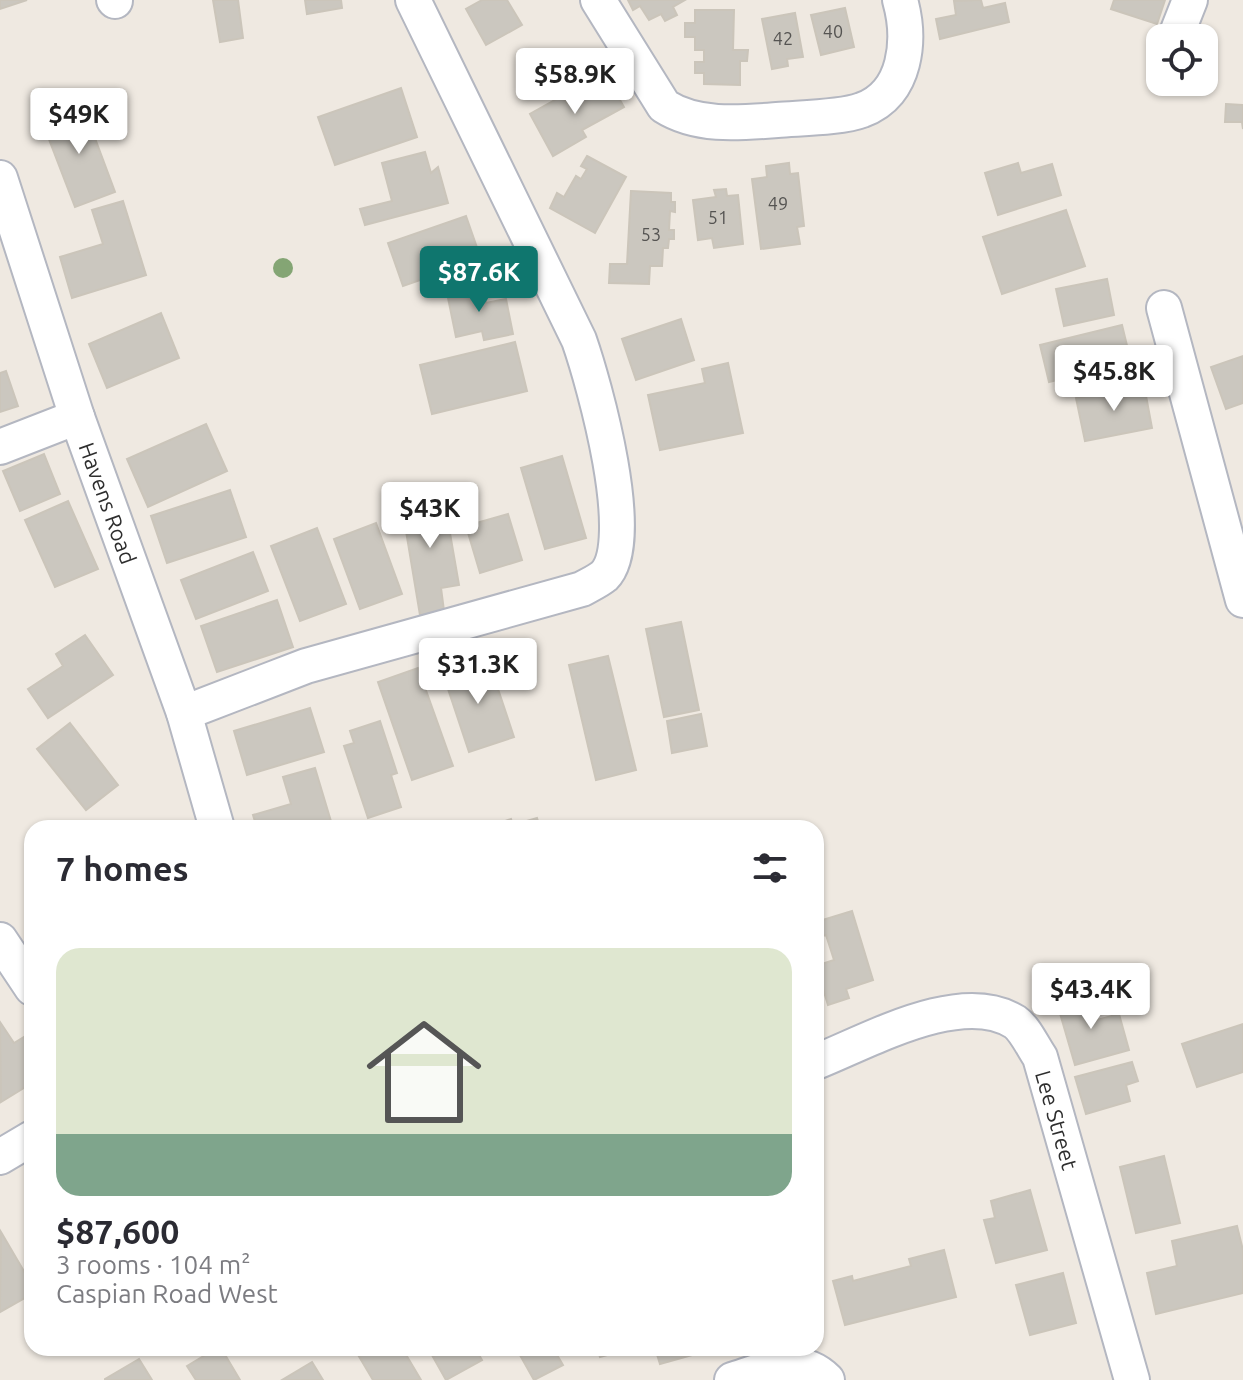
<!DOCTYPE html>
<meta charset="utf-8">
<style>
:root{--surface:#fff;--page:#f7f7f7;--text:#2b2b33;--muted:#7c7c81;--line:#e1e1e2;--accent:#0f766e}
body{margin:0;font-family:Ubuntu,sans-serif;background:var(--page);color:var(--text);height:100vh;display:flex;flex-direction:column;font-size:30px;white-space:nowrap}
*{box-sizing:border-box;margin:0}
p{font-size:26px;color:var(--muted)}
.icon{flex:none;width:44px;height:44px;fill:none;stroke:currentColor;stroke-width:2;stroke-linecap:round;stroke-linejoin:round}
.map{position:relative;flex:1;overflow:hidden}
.side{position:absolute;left:24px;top:820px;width:800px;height:536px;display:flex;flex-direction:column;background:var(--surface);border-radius:24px;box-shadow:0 2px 6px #0004}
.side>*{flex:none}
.fabs{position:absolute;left:1146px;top:24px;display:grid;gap:16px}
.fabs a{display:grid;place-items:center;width:72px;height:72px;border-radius:16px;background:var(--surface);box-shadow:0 2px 6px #0004;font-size:40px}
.price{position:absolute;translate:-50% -68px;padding:0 18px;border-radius:8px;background:#fff;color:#222;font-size:26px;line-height:52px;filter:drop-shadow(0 2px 4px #0008)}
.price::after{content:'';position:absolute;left:50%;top:48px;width:24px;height:18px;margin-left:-12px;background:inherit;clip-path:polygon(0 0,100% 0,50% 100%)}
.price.current{background:var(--accent);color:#fff}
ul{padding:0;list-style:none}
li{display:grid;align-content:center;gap:16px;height:424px;padding:0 32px}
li+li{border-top:2px solid var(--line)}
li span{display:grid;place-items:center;height:248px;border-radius:24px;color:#555}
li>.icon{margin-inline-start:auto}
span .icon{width:144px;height:144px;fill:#fffc;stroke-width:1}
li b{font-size:34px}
h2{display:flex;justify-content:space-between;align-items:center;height:96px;padding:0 32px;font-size:34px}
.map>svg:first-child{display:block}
</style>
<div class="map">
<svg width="1243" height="1380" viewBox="0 0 1243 1380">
<rect width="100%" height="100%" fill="#efe9e1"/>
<g fill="#cbc7bf" stroke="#cbc5ba" stroke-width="2">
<path d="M0 0H27L0 9Z"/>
<path d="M213 0H238L243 38 220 42Z"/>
<path d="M305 0H341L342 8 307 14Z"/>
<path d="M482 0H507L522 25 486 45 466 9Z"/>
<path d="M628 0H685L673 7 677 15 665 21 661 14 649 20 640 6 633 10Z"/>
<path d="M981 0 983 8 1005 3 1009 22 940 39 936 19 956 15 954 1Z"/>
<path d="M1114 0H1165L1157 24 1111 9Z"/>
<path d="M845 8 854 47 821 55 811 15Z"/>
<path d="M695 10H734L733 50H748L747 61H740V85L704 84V73H695V62H704V50H695V37H685V23H695Z"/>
<path d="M795 13 803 57 787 59 788 66 772 69 762 19Z"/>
<path d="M608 79 624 107 582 130 586 137 553 156 530 114 562 96 567 103Z"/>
<path d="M401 88 417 137 335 165 318 117Z"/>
<path d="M1226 104 1243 105V129L1242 122H1225Z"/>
<path d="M83 106 115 192 75 207 42 121Z"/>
<path d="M425 152 431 173 438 167 448 203 365 225 360 209 392 201 382 163Z"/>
<path d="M587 156 626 177 595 233 550 208 557 193 564 197 576 176 581 179 587 169 581 166Z"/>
<path d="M789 163 790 174 798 173 804 226 797 227 800 244 761 249 752 179 767 177 766 166Z"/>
<path d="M1018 163 1021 173 1052 164 1061 195 998 215 985 173Z"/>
<path d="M726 189 727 196 738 195 743 244 714 248 712 238 698 240 693 200 716 197 714 190Z"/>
<path d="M631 191 671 193V202H675V212L670 211 669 230H674V239H669L668 248H663L662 266H650L649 284 609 283 610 264H627Z"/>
<path d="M123 201 146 275 72 298 60 257 103 244 92 210Z"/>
<path d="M1066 210 1085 266 1002 294 983 237Z"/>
<path d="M466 216 481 259 403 286 388 243Z"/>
<path d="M1107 279 1114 315 1064 326 1056 289Z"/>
<path d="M483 285 486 303 506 299 513 334 484 340 482 331 456 337 447 293Z"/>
<path d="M161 313 179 358 107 388 89 344Z"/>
<path d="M681 319 694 360 636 380 622 339Z"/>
<path d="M1122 325 1131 362 1049 382 1040 345Z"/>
<path d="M515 342 527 391 432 414 420 365Z"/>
<path d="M1243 356V403L1226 409 1211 367Z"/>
<path d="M728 363 743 433 660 450 648 395 705 383 702 369Z"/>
<path d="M6 371 18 406 0 412V373Z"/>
<path d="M1144 385 1152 428 1085 441 1076 398Z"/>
<path d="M206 424 227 471 148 507 127 459Z"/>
<path d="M44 454 60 494 20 511 3 471Z"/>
<path d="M562 456 586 538 545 549 521 468Z"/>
<path d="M230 490 246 537 167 563 151 516Z"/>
<path d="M443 493 459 585 441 588 444 611 420 615 401 501Z"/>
<path d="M68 501 98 569 55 587 25 520Z"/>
<path d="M508 514 522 560 480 573 466 526Z"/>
<path d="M376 523 402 594 360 609 334 539Z"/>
<path d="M317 528 346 604 300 621 271 546Z"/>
<path d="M253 552 268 591 196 619 181 580Z"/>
<path d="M277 600 293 647 217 672 201 626Z"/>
<path d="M681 622 699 710 664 717 646 629Z"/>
<path d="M85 635 113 675 48 718 28 689 63 666 56 654Z"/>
<path d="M608 656 636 770 596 780 569 665Z"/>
<path d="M488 659 514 737 469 752 443 674Z"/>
<path d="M418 668 453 766 412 780 378 682Z"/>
<path d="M310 708 324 752 247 775 234 731Z"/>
<path d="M701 714 707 746 672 753 667 721Z"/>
<path d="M380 721 397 773 391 775 401 807 368 818 344 746 354 743 350 731Z"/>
<path d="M70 723 118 785 86 810 37 749Z"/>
<path d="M315 768 333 828H257L253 815 291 804 283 777Z"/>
<path d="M537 818 540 828H485L511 819 513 825Z"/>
<path d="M852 911 873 980 846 989 849 998 828 1005 816 966 834 960 826 935 816 938V922Z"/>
<path d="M1089 994 1097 1020 1119 1014 1129 1050 1075 1065 1057 1003Z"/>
<path d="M0 1022 14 1043 32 1032V1083L1 1102Z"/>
<path d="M1243 1024V1072L1197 1087 1182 1044Z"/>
<path d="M1132 1062 1138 1081 1126 1085 1130 1101 1086 1114 1075 1077Z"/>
<path d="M1164 1156 1180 1223 1136 1233 1120 1167Z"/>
<path d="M1030 1190 1047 1250 996 1263 984 1220 995 1218 991 1201Z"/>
<path d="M1237 1226 1243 1250V1293L1156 1314 1147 1273 1177 1266 1172 1241Z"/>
<path d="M1 1232 32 1285V1294L0 1312Z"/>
<path d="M944 1250 956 1297 845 1325 833 1281 852 1276 853 1281 911 1266 909 1259Z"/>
<path d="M1063 1273 1076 1323 1030 1335 1016 1285Z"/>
<path d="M217 1348H221L240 1380H196L187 1366Z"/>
<path d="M354 1348H402L421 1380H373Z"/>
<path d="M428 1348H475L482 1360 446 1380Z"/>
<path d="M516 1348H553L563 1365 534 1380Z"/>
<path d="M597 1348H617L618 1352 600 1357Z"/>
<path d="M655 1348H690L692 1355 660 1364Z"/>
<path d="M139 1359 152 1380H105V1379Z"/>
<path d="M312 1362 323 1380H282Z"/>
</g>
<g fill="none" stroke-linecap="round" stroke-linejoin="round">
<defs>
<g id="minor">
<path d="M114 0 115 1"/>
<path d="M598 0 664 106C697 127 739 123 777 120 800 118 841 118 862 110 907 94 911 39 900 0"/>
<path d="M1175 38 1190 0"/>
<path d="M0 178 77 417 184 713 217 828"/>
<path d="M1164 308 1243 600"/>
<path d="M0 447 77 417"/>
<path d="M184 713 306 666 582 589C589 585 598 581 604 576 639 542 594 383 579 340L413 0"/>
<path d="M0 940 32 988"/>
<path d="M816 1062C869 1041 961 988 1015 1022 1025 1029 1033 1047 1040 1057L1132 1380"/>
<path d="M0 1157 32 1138"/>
<path d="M732 1380C764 1370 799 1352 827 1380"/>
</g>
</defs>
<use href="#minor" stroke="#b4b7c1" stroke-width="38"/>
<use href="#minor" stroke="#fff" stroke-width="34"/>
</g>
<circle fill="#84a574" cx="283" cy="268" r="10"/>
<g text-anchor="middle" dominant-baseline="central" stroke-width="7" stroke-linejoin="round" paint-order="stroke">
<g font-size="18" fill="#555452">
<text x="833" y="31">40</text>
<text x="783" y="38">42</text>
<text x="778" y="203">49</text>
<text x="718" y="217">51</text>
<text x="651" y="234">53</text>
</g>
<g font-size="22" fill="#2e2e2e" stroke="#fff">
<text transform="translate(108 503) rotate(70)">Havens Road</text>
<text transform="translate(1057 1120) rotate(74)">Lee Street</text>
</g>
</g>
</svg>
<div class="fabs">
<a><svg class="icon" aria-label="locate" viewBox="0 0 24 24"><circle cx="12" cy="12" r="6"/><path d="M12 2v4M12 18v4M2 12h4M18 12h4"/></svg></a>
</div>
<b class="price" style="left:575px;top:116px">$58.9K</b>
<b class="price" style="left:79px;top:156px">$49K</b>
<b class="price current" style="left:479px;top:314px">$87.6K</b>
<b class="price" style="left:1114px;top:413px">$45.8K</b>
<b class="price" style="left:430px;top:550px">$43K</b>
<b class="price" style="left:478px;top:706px">$31.3K</b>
<b class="price" style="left:1091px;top:1031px">$43.4K</b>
<section class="side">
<h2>7 homes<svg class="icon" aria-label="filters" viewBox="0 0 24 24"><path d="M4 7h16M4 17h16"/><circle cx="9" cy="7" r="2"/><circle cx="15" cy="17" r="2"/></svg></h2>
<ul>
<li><span style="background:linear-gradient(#dfe7d0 75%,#7fa58c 0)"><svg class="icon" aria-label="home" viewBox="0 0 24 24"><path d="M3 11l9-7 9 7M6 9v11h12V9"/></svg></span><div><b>$87,600</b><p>3 rooms · 104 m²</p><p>Caspian Road West</p></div></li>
</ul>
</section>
</div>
